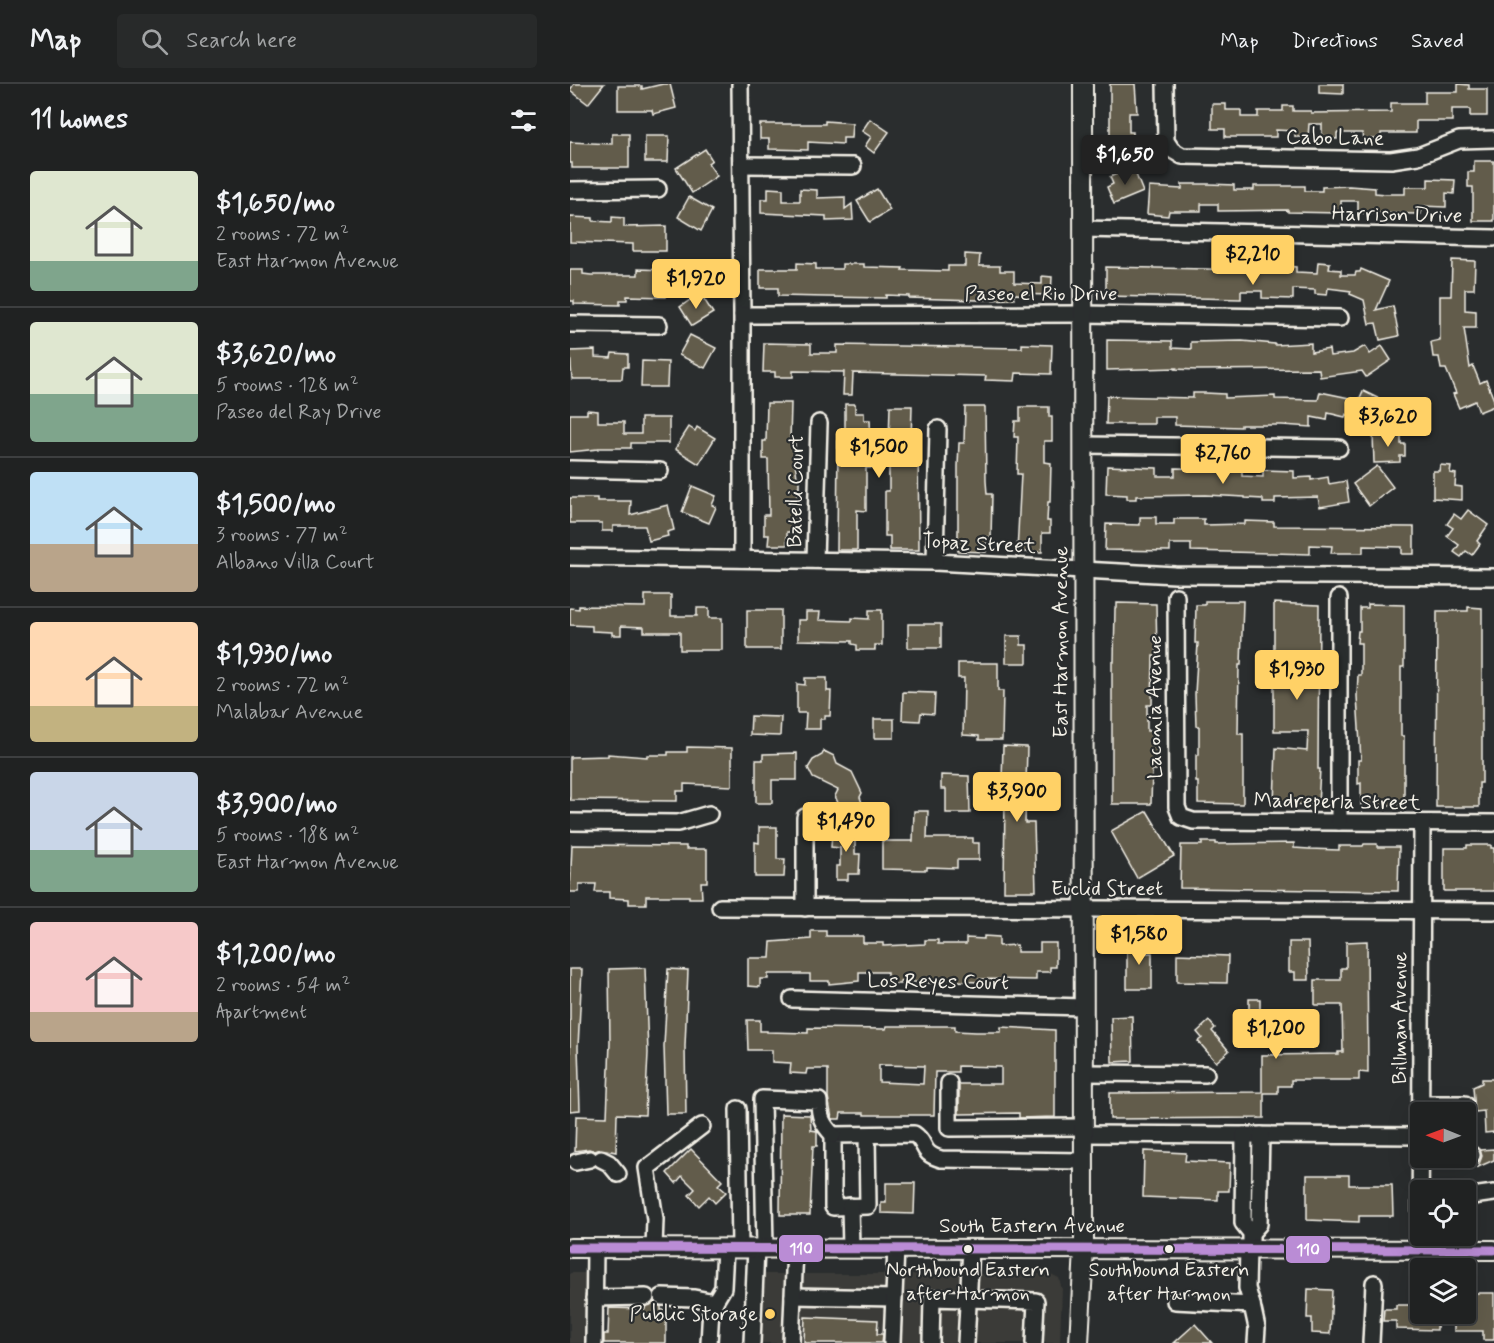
<!DOCTYPE html>
<meta charset="utf-8">
<style>
:root{--surface:#202222;--page:#282a2a;--text:#f1f3f6;--muted:#a2a4a5;--line:#3d3f40;--accent:#ffd166}
body{margin:0;font-family:Mynerve,sans-serif;background:var(--page);color:var(--text);height:100vh;display:flex;flex-direction:column;font-size:22px;white-space:nowrap}
*{box-sizing:border-box;margin:0}
p{font-size:20px;color:var(--muted)}
.icon{flex:none;width:33px;height:33px;fill:none;stroke:currentColor;stroke-width:2;stroke-linecap:round;stroke-linejoin:round}
.map{position:relative;flex:1;overflow:hidden}
.details{display:flex;flex-direction:column;background:var(--surface);width:570px}
.details>*{flex:none}
.needle{width:39px;rotate:271deg}
.buttons{position:absolute;left:840px;top:1018px;display:grid;gap:12px}
.buttons a{display:grid;place-items:center;width:66px;height:66px;border-radius:6px;background:var(--surface);box-shadow:0 6px 24px #0002,0 0 0 2px var(--line);font-size:30px}
.price{position:absolute;translate:-50% -51px;padding:0 14px;border-radius:6px;background:var(--accent);color:#111;font-size:20px;line-height:39px;filter:drop-shadow(0 2px 3px #0008)}
.price::after{content:'';position:absolute;left:50%;top:36px;width:18px;height:14px;margin-left:-9px;background:inherit;clip-path:polygon(0 0,100% 0,50% 100%)}
.price.current{background:#222;color:#fff}
ul{padding:0;list-style:none}
li{display:flex;align-items:center;gap:18px;height:150px;padding:0 30px}
li+li{border-top:2px solid var(--line)}
li span{display:grid;place-items:center;flex:none;width:168px;height:120px;border-radius:6px;color:#555}
li>.icon{margin-inline-start:auto}
span .icon{width:72px;height:72px;fill:#fffc;stroke-width:1}
li b{font-size:26px}
h2{display:flex;justify-content:space-between;align-items:center;height:72px;padding:0 30px;font-size:26px}
header{display:flex;align-items:center;gap:36px;box-sizing:border-box;height:84px;padding:0 30px;background:var(--surface);border-bottom:2px solid var(--line)}
header strong{font-size:28px}
nav{display:flex;gap:33px;margin-inline-start:auto;font-size:21px}
.search{width:420px;height:54px;background:var(--page);display:flex;align-items:center;gap:15px;box-sizing:border-box;padding:0 21px;border-radius:6px;color:var(--muted);font-size:22px}
main{display:flex;flex:1;min-height:0}
.map>svg:first-child{display:block}
</style>
<header>
<strong>Map</strong>
<div class="search"><svg class="icon" aria-label="search" viewBox="0 0 24 24"><circle cx="10" cy="10" r="6"/><path d="M15 15l6 6"/></svg>Search here</div>
<nav><a>Map</a><a>Directions</a><a>Saved</a></nav>
</header>
<main>
<section class="details">
<h2>11 homes<svg class="icon" aria-label="filters" viewBox="0 0 24 24"><path d="M4 7h16M4 17h16"/><circle cx="9" cy="7" r="2"/><circle cx="15" cy="17" r="2"/></svg></h2>
<ul>
<li><span style="background:linear-gradient(#dfe7d0 75%,#7fa58c 0)"><svg class="icon" aria-label="home" viewBox="0 0 24 24"><path d="M3 11l9-7 9 7M6 9v11h12V9"/></svg></span><div><b>$1,650/mo</b><p>2 rooms · 72 m²</p><p>East Harmon Avenue</p></div></li>
<li><span style="background:linear-gradient(#dfe7d0 60%,#7fa58c 0)"><svg class="icon" aria-label="home" viewBox="0 0 24 24"><path d="M3 11l9-7 9 7M6 9v11h12V9"/></svg></span><div><b>$3,620/mo</b><p>5 rooms · 128 m²</p><p>Paseo del Ray Drive</p></div></li>
<li><span style="background:linear-gradient(#bfe0f5 60%,#b9a48a 0)"><svg class="icon" aria-label="home" viewBox="0 0 24 24"><path d="M3 11l9-7 9 7M6 9v11h12V9"/></svg></span><div><b>$1,500/mo</b><p>3 rooms · 77 m²</p><p>Albano Villa Court</p></div></li>
<li><span style="background:linear-gradient(#ffd9b3 70%,#c2b280 0)"><svg class="icon" aria-label="home" viewBox="0 0 24 24"><path d="M3 11l9-7 9 7M6 9v11h12V9"/></svg></span><div><b>$1,930/mo</b><p>2 rooms · 72 m²</p><p>Malabar Avenue</p></div></li>
<li><span style="background:linear-gradient(#c9d6e8 65%,#7fa58c 0)"><svg class="icon" aria-label="home" viewBox="0 0 24 24"><path d="M3 11l9-7 9 7M6 9v11h12V9"/></svg></span><div><b>$3,900/mo</b><p>5 rooms · 188 m²</p><p>East Harmon Avenue</p></div></li>
<li><span style="background:linear-gradient(#f6c9c9 75%,#b9a48a 0)"><svg class="icon" aria-label="home" viewBox="0 0 24 24"><path d="M3 11l9-7 9 7M6 9v11h12V9"/></svg></span><div><b>$1,200/mo</b><p>2 rooms · 54 m²</p><p>Apartment</p></div></li>
</ul>
</section>
<div class="map">
<svg width="924" height="1259" viewBox="0 0 924 1259">
<rect width="100%" height="100%" fill="#2a2d2e"/>
<filter id="ink" filterUnits="userSpaceOnUse"><feTurbulence type="fractalNoise" baseFrequency=".0167" numOctaves="2"/><feDisplacementMap in="SourceGraphic" scale="12" xChannelSelector="R" yChannelSelector="G"/><feConvolveMatrix kernelMatrix="1 2 1 2 8 2 1 2 1" color-interpolation-filters="sRGB"/></filter>
<g filter="url(#ink)">
<g fill="#3b3b37">
<path d="M0 1189H21L19 1259H0Z"/>
<path d="M177 1190H481L489 1194 492 1205 490 1259H174Z"/>
</g>
<g fill="#625b4b" stroke="#f4f1e8" stroke-width="1.5" fill-rule="evenodd">
<path d="M4 0H34L18 20 0 6Z"/>
<path d="M93 0H100L106 24 83 30 82 26H48V2H72V5Z"/>
<path d="M540 0H565L567 29H559V48H563V74H536V65H540Z"/>
<path d="M749 0H773V10L749 9Z"/>
<path d="M888 0 899 1V5H917V32H900V25H882V37H846V49H811V55H793L792 49H767V55L752 54V40H739L738 53H725V47L706 46V53H655V45H642V20H656V26H671V33H688V27H713V22H723V27H741V29L821 28V19H855V8H888Z"/>
<path d="M300 35 319 48 304 69 295 62 301 53 292 47Z"/>
<path d="M255 37 282 39 281 54H273V60L238 58V66L199 65V55H190V40H255Z"/>
<path d="M42 50H59V84H2V79H0V58L42 60Z"/>
<path d="M75 52H99L98 78H75Z"/>
<path d="M135 65 142 76 138 79 147 92 122 109 106 84Z"/>
<path d="M904 77H924V137H903V103H898V88H904Z"/>
<path d="M563 83 573 108 544 120 537 103 543 100 540 93Z"/>
<path d="M858 95 885 96 884 110 876 109V123L851 122V130L788 129V117H771V129L718 128V126L648 127V120H631V127H599L598 132 577 130 579 103 612 105V100H639L664 101V106H684V102H735V107H752V103L779 102 805 104V109L816 110H835V103H858Z"/>
<path d="M198 104 213 105V117H230V105L247 106V114L275 113V125L282 120 283 136 256 137V132L191 129V115H198Z"/>
<path d="M307 105 320 126 300 138 287 117Z"/>
<path d="M119 113 142 126 131 147 108 133Z"/>
<path d="M0 133 23 134V137L42 138V133L54 134V143L96 142V167H63V160L0 158Z"/>
<path d="M395 170 410 171 409 182H430V187H444V199L472 200V192L482 193 481 211 444 210V215L408 216 339 214V212L316 211V214L256 213 208 212V204H190V185H227V179L246 180V185H272V180H294V183L333 184 332 186 378 187V182H395Z"/>
<path d="M882 176 905 177 904 205H895V226L906 227V244H894L900 284 903 282 910 299 916 296 924 316V322L909 328 905 317 889 324 883 310 886 309 876 285H871L869 273H863L861 258 870 256V212H881Z"/>
<path d="M748 178 760 179 759 185 771 186V191H785L786 188H790L791 185 819 197 806 226 823 222 829 252 810 256 806 239 799 240 794 216 780 210 781 207 758 204 757 211 745 210V206L723 205V215L692 214V207H671V215L536 212V183L687 186V180H698V187L717 188V182L726 183V188L747 189Z"/>
<path d="M68 185 97 186 96 213 57 212V216H50V221L4 220V217H0V186H13V190L21 191H68Z"/>
<path d="M130 209 143 229 122 242 110 223Z"/>
<path d="M120 251 146 264 135 284 109 271Z"/>
<path d="M537 256 602 257V264L621 265V258L672 257 705 260V261L741 259V268L759 265 760 272 783 269 795 262 800 270 812 262 821 276 796 293 792 287 750 293 749 285 627 286 605 285 606 284 537 286Z"/>
<path d="M194 259 241 260V269H267V261L452 264V260L482 261 481 290 446 289 445 297 415 296 416 292 283 289 282 311H273L274 288 223 287V293H205V288H193Z"/>
<path d="M25 266V273L41 274 42 269 58 270V283H53L52 295H2L0 267Z"/>
<path d="M72 277 98 278 97 303H71Z"/>
<path d="M793 307 820 320 808 345 776 330 775 333 758 329 757 336 741 333V343L712 341H671V343L605 341V333H584V340H536L537 312 623 314V309H635L655 310V314L705 312V315L748 316 750 308 789 316Z"/>
<path d="M197 319H221L220 357H225V379L227 393H229V404H227V448H217V461H198L199 451H194V431H199L198 375H193V357H196Z"/>
<path d="M275 320H285V329H294V336H300L301 358H319L320 322H342L341 358H348L349 466H320V452H315V407H319V379H301V384H296V427L287 426V466H267L268 357H275Z"/>
<path d="M395 323H415L416 397 417 410H422L421 453H417L416 468 388 467V382L389 359H394Z"/>
<path d="M450 323H479V333H482V357H474V378L481 379 480 418H478L477 437H480V449H472V468H447L451 390H447L448 353H444L445 337H450Z"/>
<path d="M17 326 28 327V338H54V350H71V334H99V359H61V364H28V365L0 368V330H17Z"/>
<path d="M119 343 125 347 127 343 145 354 129 380 105 365Z"/>
<path d="M831 349V360H835V372H830V378L804 379 803 350Z"/>
<path d="M870 381 881 382 880 389 886 390 885 402 892 403V416L863 414V387H869Z"/>
<path d="M537 382 587 384V392H605V384L672 385V392L693 393V386L724 387V394L741 393V396L758 393 759 400 776 397 779 418 750 423 748 413 705 414V419H693V415L675 414V413L635 411 566 412V415H557V411L536 410Z"/>
<path d="M807 382 823 403 799 422 783 400Z"/>
<path d="M122 402 146 412 142 421 146 423 139 439 112 428Z"/>
<path d="M0 414H27V417H61L60 431 98 421 104 446 97 448 98 452 79 457 75 442H43V447H32V439H0Z"/>
<path d="M898 426 918 441 907 457 910 460 902 471 896 467 891 473 884 468 889 461 877 452 883 444 877 440 884 430 891 435Z"/>
<path d="M570 433H586V440H604V435H634V441L675 440V437L704 438V442L844 443V470H832V463L793 462V469H761L762 462 740 461V470L621 467V460H600V467L535 466 536 440 570 441Z"/>
<path d="M75 511H101V532H127V524H139V534H152V566H110V548H74V543L51 542V551H42V548L22 547V542L0 541V524L9 525V522L75 523Z"/>
<path d="M635 517H673L671 581H669L668 650H673V720L628 719V698H626V671H629V642H626L625 610 628 559H625L626 521H635Z"/>
<path d="M547 519 586 520 587 572H583L582 621H577V647H587V686H582L581 720H542V578H544L545 524H547Z"/>
<path d="M704 519 749 521 748 685H750L748 721 704 720 706 664 737 667 738 647H704Z"/>
<path d="M798 520 834 521V583H831V652H834V721H791V699L788 700V676H791L787 612 788 591H791V559H787L788 547H790V524H798Z"/>
<path d="M898 523 912 524V699H909V723H866L867 527H898Z"/>
<rect x="177" y="526" width="34" height="39"/>
<path d="M299 526H312V561H305V566H287V561L282 560V557L228 556V536H236V528H250L249 536 282 537V534L299 535Z"/>
<rect x="338" y="540" width="33" height="24"/>
<path d="M436 552H451V561H457V579H436Z"/>
<path d="M388 579H428V607H433L432 656H409V652L393 651 394 594H388Z"/>
<path d="M235 594H257V607H261L260 632H255V635H250V645H235L236 629H227V600L235 601Z"/>
<path d="M333 608 365 609 364 630 351 629 350 637 332 636Z"/>
<path d="M181 632 211 633 210 652 180 651Z"/>
<rect x="304" y="635" width="20" height="19"/>
<path d="M433 662 457 663 455 739H464L466 807H434L435 708H425L426 697H432Z"/>
<path d="M117 663 162 664V702L114 700V707H107V717L0 716V673L38 672V670L77 673V671H98V668H117Z"/>
<path d="M254 667 264 672 267 680 282 688 292 709 290 713 292 719 272 728 265 712 268 706 243 694 238 684 243 676 252 671Z"/>
<path d="M227 669V696H202V719H186V676H193V670Z"/>
<path d="M371 691 399 692 400 729H376V705H371Z"/>
<path d="M344 727H358L357 754H403V759H409V776H387V784L357 783V786L312 785V757H343Z"/>
<path d="M577 727 604 772 567 794 541 747Z"/>
<path d="M189 743H207V775H215L214 793H185V758L189 759Z"/>
<path d="M272 744 285 745V770H290L289 790H278V796H266V782H270V764L261 763 262 748H271Z"/>
<path d="M632 758H646V760L724 759V764L739 765 769 766V762H793L794 760H807V763H829L828 807 610 804 611 761H632Z"/>
<path d="M2 761 116 762V765H137V798H131L132 814H119V812H76V820H59V815L39 814V808H25L26 800H9V808H0Z"/>
<path d="M897 761H921V764H924V807H874V764H897Z"/>
<path d="M241 847H256V852H293V859H313V862L355 860V856H368V860H396V854L414 855V852L429 853V862L447 861V868H470V859H486V883H480V888H466V896L409 895V898L387 897V901L330 897V900H317V888H289V897L259 900V897H240V890H198V895H190V903L178 902V874H200L201 858 241 855Z"/>
<path d="M557 856H574V869H582V905H557Z"/>
<path d="M797 857 798 989 789 988V996H721V1002H708V1009H694V1034L540 1035V1009L692 1008V971L768 970V968H773L772 921H745V896H771V884H776V858Z"/>
<path d="M719 858H738L739 896H725V888H719Z"/>
<path d="M607 870 658 872 657 899 607 898Z"/>
<path d="M75 884 78 969 75 1031 47 1030 46 1068 31 1065 25 1067 19 1065 5 1067 6 1032 37 1033 40 959 39 885Z"/>
<path d="M0 885H12L8 963 10 1026 0 1027Z"/>
<path d="M98 885 118 886 115 962 116 1030H96L94 962Z"/>
<rect x="679" y="915" width="11" height="26"/>
<path d="M562 932 563 977 542 978 541 933Z"/>
<path d="M177 936H190V947H197V948L238 949V944L316 945 317 942H385V947L406 948H431V943L485 946V1033L449 1034V1029L389 1030V1000H431V983L388 982V988H365L364 1031H294V1029H271L270 1035H262L258 1013V985H237L236 990 220 989 221 979 202 978V966H178ZM309 981 354 982 353 1000 309 998Z"/>
<path d="M639 937 645 944 642 947 659 967 646 978 628 957 632 954 627 948Z"/>
<path d="M912 995H924V1048L915 1049 914 1027 905 1028 903 1003 912 999Z"/>
<path d="M211 1030 240 1031 241 1046 247 1047V1062H243L240 1131H210Z"/>
<path d="M121 1065 152 1097 148 1101 156 1108 145 1119 139 1112 129 1122 119 1111 125 1105 112 1092 106 1099 97 1089Z"/>
<path d="M924 1065V1076L908 1083 912 1072 910 1066Z"/>
<path d="M574 1067 616 1069 615 1077 660 1079 659 1107H648V1116L573 1113Z"/>
<path d="M737 1091H779V1101H822L823 1132H789V1138L737 1136Z"/>
<path d="M316 1099H345L344 1130 311 1129V1118H316Z"/>
<path d="M738 1205 762 1206 760 1250 742 1249V1234H737Z"/>
<path d="M905 1209H924V1256H913V1247H884V1230H896V1223H905Z"/>
<path d="M84 1218 91 1223V1226H96V1259H34V1250H38L39 1224 75 1225V1223Z"/>
<path d="M826 1221H850V1230H867V1246L826 1245V1237H813L814 1225H826Z"/>
<path d="M235 1233 308 1236 307 1250H313L312 1259H234Z"/>
<path d="M625 1240 642 1259H604Z"/>
</g>
<g fill="none" stroke-linecap="round" stroke-linejoin="round">
<defs>
<g id="minor">
<path d="M170 0 172 231V475"/>
<path d="M595 0 596 57 602 66 612 72 821 76 848 72 889 56 924 55"/>
<path d="M171 81 283 82"/>
<path d="M0 106 88 105"/>
<path d="M513 145 924 154"/>
<path d="M172 231 513 230 770 234"/>
<path d="M0 240 89 241"/>
<path d="M513 361 769 364"/>
<path d="M0 385 90 387"/>
<path d="M0 473 365 478 605 491 924 493"/>
<path d="M245 476 249 339"/>
<path d="M365 478 368 345"/>
<path d="M606 512 607 723 611 733 623 737 924 739"/>
<path d="M235 733V824"/>
<path d="M0 738 108 739 139 730"/>
<path d="M769 738V514"/>
<path d="M150 823 924 827"/>
<path d="M222 915 514 923"/>
<path d="M514 989 636 990"/>
<path d="M379 999V1044L514 1043"/>
<path d="M850 1020H895"/>
<path d="M168 1025 170 1164"/>
<path d="M514 1050 850 1052"/>
<path d="M297 1051 298 1122 263 1123V1051L344 1050C358 1059 349 1069 371 1075L514 1077"/>
<path d="M674 1051 673 1139 681 1149V1165"/>
<path d="M896 1071H902"/>
<path d="M31 1075 39 1079 48 1090"/>
<path d="M6 1078 20 1075"/>
<path d="M896 1115 902 1112 924 1109"/>
<path d="M280 1122 281 1164"/>
<path d="M681 1149 689 1140 691 1051"/>
<path d="M894 1152V1166"/>
<path d="M84 1164 85 1135 77 1084 132 1042"/>
<path d="M195 1164 192 1015 249 1017C249 1032 252 1040 263 1051"/>
<path d="M678 1165 677 1204 682 1221"/>
<path d="M850 1165 852 740"/>
<path d="M223 1212 324 1214"/>
<path d="M92 1213 124 1214 145 1218"/>
<path d="M24 1214 76 1213"/>
<path d="M605 1217 682 1221 687 1244 686 1259"/>
<path d="M24 1259 25 1164"/>
<path d="M139 1259 141 1224 153 1204 155 1164"/>
<path d="M182 1259 186 1164"/>
<path d="M221 1259 225 1164"/>
<path d="M322 1259 326 1164"/>
<path d="M361 1259 362 1214 466 1217 464 1259"/>
<path d="M396 1259 401 1164"/>
<path d="M801 1259 804 1199"/>
</g>
<g id="major">
<path d="M0 1164 924 1166"/>
<path d="M509 1259 514 1165 513 0"/>
</g>
</defs>
<use href="#minor" stroke="#f4f1e8" stroke-width="20"/>
<use href="#major" stroke="#f4f1e8" stroke-width="22"/>
<use href="#minor" stroke="#2a2d2e" stroke-width="15"/>
<use href="#major" stroke="#2a2d2e" stroke-width="18"/>
<defs>
<path id="bus-1" d="M0 1164 924 1166"/>
</defs>
<use href="#bus-1" stroke="#2a2d2e" stroke-width="14"/>
<use href="#bus-1" stroke="#ba8cd5" stroke-width="9"/>
</g>
</g>
<g fill="#f4f1e8" stroke="#2a2d2e" stroke-width="2">
<circle cx="398" cy="1165" r="5"/>
<circle cx="599" cy="1165" r="5"/>
</g>
<circle fill="#ffd166" stroke="#2a2d2e" stroke-width="2" cx="200" cy="1230" r="6"/>
<g text-anchor="middle" dominant-baseline="central" stroke-width="4.5" stroke-linejoin="round" paint-order="stroke">
<g font-size="20" fill="#f4f1e8" stroke="#2a2d2e">
<text x="398" y="1186">Northbound Eastern<tspan x="398" dy="24">after Harmon</tspan></text>
<text x="599" y="1186">Southbound Eastern<tspan x="599" dy="24">after Harmon</tspan></text>
</g>
<g font-size="21" fill="#f4f1e8" stroke="#2a2d2e">
<text transform="translate(765 54) rotate(1)">Cabo Lane</text>
<text transform="translate(827 131) rotate(1)">Harrison Drive</text>
<text x="471" y="210">Paseo el Rio Drive</text>
<text transform="translate(226 407) rotate(-89)">Batelli Court</text>
<text transform="translate(409 460) rotate(3)">Topaz Street</text>
<text transform="translate(491 558) rotate(-90)">East Harmon Avenue</text>
<text transform="translate(585 623) rotate(-90)">Laconia Avenue</text>
<text transform="translate(767 718) rotate(1)">Madreperla Street</text>
<text x="537" y="805">Euclid Street</text>
<text transform="translate(368 898) rotate(1)">Los Reyes Court</text>
<text transform="translate(830 934) rotate(-90)">Billman Avenue</text>
<text x="462" y="1142">South Eastern Avenue</text>
</g>
<g font-size="21" fill="#f4f1e8" stroke="#2a2d2e" text-anchor="end">
<text x="188" y="1230">Public Storage</text>
</g>
</g>
<g stroke="#2a2d2e" stroke-width="2">
<rect x="208" y="1150" width="46" height="29" rx="6" fill="#ba8cd5"/>
<rect x="715" y="1151" width="46" height="29" rx="6" fill="#ba8cd5"/>
</g>
<g font-size="16" text-anchor="middle" font-weight="bold" fill="#fff">
<text x="231" y="1170">110</text>
<text x="738" y="1171">110</text>
</g>
</svg>
<div class="buttons">
<a><svg class="needle" viewBox="-14 -14 28 28"><path d="M0-13l5 13h-10z" fill="#e53935"/><path d="M0 13l5-13h-10z" fill="#a2a4a5"/></svg></a>
<a><svg class="icon" aria-label="locate" viewBox="0 0 24 24"><circle cx="12" cy="12" r="6"/><path d="M12 2v4M12 18v4M2 12h4M18 12h4"/></svg></a>
<a><svg class="icon" aria-label="layers" viewBox="0 0 24 24"><path d="M12 4l9 5-9 5-9-5zM3 14l9 5 9-5"/></svg></a>
</div>
<b class="price current" style="left:555px;top:102px">$1,650</b>
<b class="price" style="left:683px;top:202px">$2,210</b>
<b class="price" style="left:126px;top:226px">$1,920</b>
<b class="price" style="left:818px;top:364px">$3,620</b>
<b class="price" style="left:309px;top:395px">$1,500</b>
<b class="price" style="left:653px;top:401px">$2,760</b>
<b class="price" style="left:727px;top:617px">$1,930</b>
<b class="price" style="left:447px;top:739px">$3,900</b>
<b class="price" style="left:276px;top:769px">$1,490</b>
<b class="price" style="left:569px;top:882px">$1,580</b>
<b class="price" style="left:706px;top:976px">$1,200</b>
</div>
</main>
